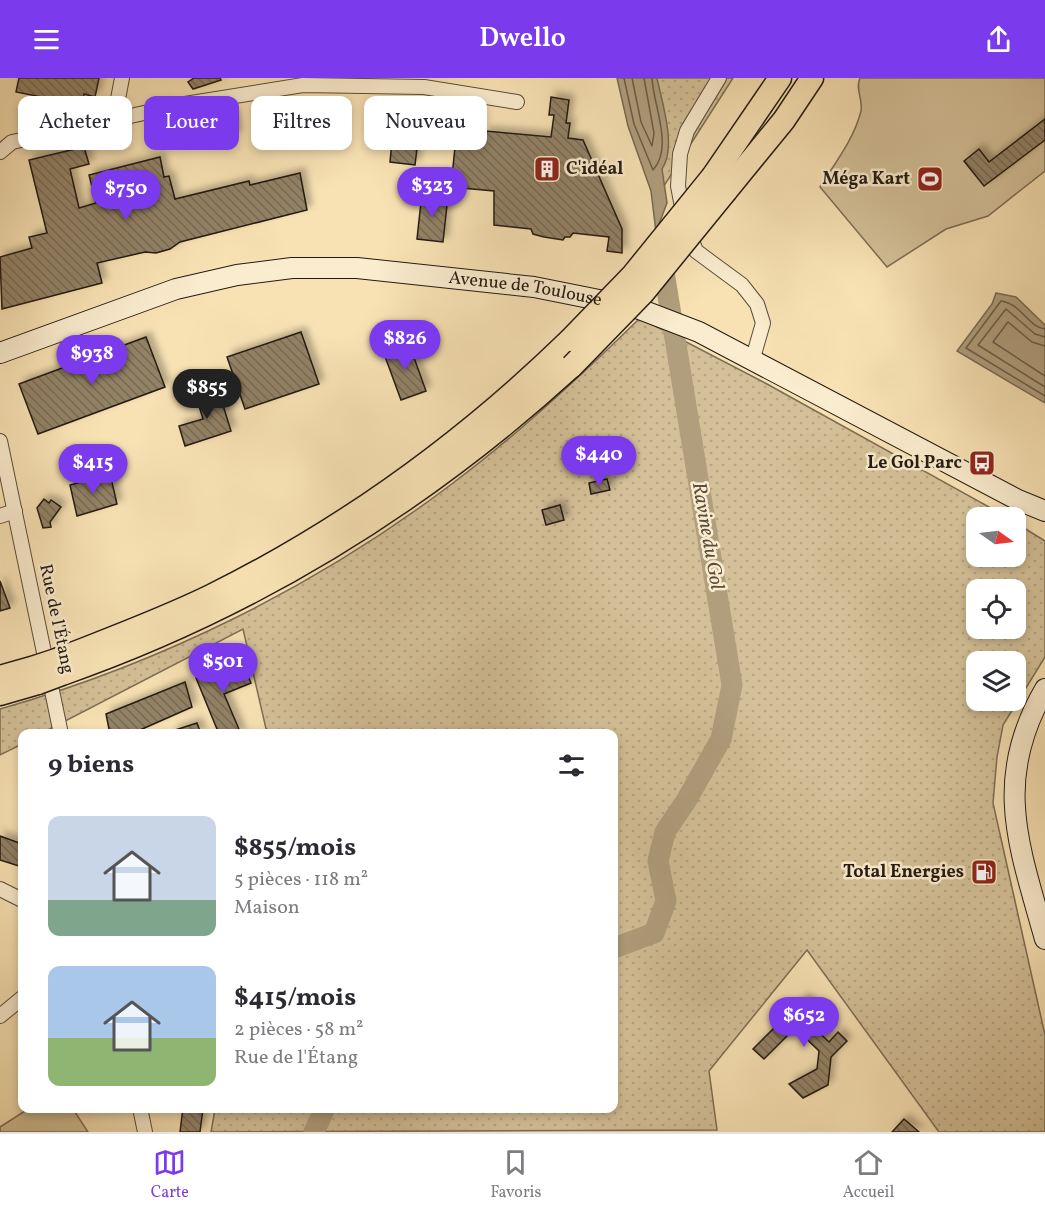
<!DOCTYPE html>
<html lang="fr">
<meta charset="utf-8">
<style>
:root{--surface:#fff;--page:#f7f7f7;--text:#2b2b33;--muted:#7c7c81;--line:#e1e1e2;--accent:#7c3aed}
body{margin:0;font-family:Vollkorn,serif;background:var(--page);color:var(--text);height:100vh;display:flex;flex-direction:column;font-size:22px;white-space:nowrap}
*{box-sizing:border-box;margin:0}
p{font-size:20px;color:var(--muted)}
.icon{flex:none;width:33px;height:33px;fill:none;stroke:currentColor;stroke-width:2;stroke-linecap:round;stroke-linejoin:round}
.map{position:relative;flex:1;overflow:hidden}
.panel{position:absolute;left:18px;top:651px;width:600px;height:384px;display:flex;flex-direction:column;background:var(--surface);border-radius:12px;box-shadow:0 3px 9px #0003}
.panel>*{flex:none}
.guide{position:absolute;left:18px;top:18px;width:600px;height:54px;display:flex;gap:12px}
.needle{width:39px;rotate:104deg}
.tools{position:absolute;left:966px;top:429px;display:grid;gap:12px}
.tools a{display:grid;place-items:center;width:60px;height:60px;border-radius:12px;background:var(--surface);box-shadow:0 3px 9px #0003;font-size:30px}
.price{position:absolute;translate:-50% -51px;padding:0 14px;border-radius:21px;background:var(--accent);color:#fff;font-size:20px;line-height:39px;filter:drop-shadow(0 2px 3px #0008)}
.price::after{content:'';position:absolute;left:50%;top:36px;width:18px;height:14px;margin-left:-9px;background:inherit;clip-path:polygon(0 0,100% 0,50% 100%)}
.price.current{background:#222;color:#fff}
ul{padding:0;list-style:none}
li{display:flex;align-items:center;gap:18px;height:150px;padding:0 30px}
li span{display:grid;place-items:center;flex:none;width:168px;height:120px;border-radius:12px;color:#555}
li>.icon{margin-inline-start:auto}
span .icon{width:72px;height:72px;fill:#fffc;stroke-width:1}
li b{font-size:26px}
h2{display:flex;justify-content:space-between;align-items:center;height:72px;padding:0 30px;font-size:26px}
.chip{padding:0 21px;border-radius:12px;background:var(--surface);box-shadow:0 3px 9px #0003;font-size:21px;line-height:54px}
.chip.current{background:var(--accent);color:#fff}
header{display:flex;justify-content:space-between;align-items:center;height:78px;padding:0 30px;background:var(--accent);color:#fff;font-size:27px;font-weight:600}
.menu{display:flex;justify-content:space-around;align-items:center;height:84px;border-top:2px solid var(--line);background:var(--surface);font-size:16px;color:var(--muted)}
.menu a{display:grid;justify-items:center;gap:3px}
.menu .current{color:var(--accent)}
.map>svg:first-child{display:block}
</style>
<header><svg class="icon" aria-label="menu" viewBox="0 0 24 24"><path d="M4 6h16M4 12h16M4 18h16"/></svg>Dwello<svg class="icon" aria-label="share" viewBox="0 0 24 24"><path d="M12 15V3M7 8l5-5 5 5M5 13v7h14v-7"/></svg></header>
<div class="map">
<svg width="1045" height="1054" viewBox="0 0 1045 1054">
<defs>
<pattern id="grass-dots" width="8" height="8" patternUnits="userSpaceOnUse" patternTransform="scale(1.5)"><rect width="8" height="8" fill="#d4c098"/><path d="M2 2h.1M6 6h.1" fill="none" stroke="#b6a482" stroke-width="1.8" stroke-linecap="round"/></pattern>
<pattern id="building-back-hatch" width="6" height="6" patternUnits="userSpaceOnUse" patternTransform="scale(1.5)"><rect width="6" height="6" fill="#928266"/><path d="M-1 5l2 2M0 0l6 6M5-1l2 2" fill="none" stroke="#776a53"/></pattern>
<filter id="shadow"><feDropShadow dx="5" dy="-5" stdDeviation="3" flood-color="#0004"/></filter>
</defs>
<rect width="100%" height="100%" fill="#f8e2b4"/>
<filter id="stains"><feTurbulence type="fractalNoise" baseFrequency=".00333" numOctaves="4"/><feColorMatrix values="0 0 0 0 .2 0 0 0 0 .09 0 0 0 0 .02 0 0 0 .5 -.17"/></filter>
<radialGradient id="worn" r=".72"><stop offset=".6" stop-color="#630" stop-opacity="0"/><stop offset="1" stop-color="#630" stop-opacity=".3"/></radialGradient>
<g fill="url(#grass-dots)" stroke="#7c6d55" stroke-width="1.5" fill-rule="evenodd">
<path d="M644 0H733L662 111Z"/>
<path d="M640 240 767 306 1007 439 976 440V478H1016V445L1045 463V579L1003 647 997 679 993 725 1045 957V1054H939L807 872 709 993 717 1052 211 1054 215 1031 614 1030V656L267 655 243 551 42 655 22 656V666L0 677V631C162 585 319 507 453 405 520 355 581 298 640 240ZM976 512H1016V550H976ZM976 584H1016V622H976Z"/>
</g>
<g fill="#d4c098" stroke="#7c6d55" stroke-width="1.5">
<path d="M860 0H1045V93L988 138 946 151 887 189 820 109C835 85 854 61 861 33 863 21 855 11 860 0Z"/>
<path d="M28 1031H73L88 1054H0V1049Z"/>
</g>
<g fill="#b09e7d" stroke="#786952" stroke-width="1.5">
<path d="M617 0H657C662 25 677 69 662 91L667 125 656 154 651 113 628 48Z"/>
<path d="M996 215 1016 219 1045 247V325L957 273 992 226Z"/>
</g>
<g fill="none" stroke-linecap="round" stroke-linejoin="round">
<g stroke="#6a5c48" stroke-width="1.5">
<path d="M624 0 634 46 653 92C674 69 653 27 652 0"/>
<path d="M632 0 641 44 652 68 654 55 644 0"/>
<path d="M1045 251C1028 249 1022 226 1001 223L966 270 1045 318"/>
<path d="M1045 259 1035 256 1006 231 978 267 1045 309"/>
<path d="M1045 268 1032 264 1008 244 993 264 1045 298"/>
</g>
<g stroke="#b09e7d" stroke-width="21">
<path d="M614 870 654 855 666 823 658 783 665 754 686 723 721 661 732 607 661 176"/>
<path d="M314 1054 325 1030"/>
</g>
</g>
<g fill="url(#building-back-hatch)" stroke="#241a12" stroke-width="1.5" filter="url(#shadow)">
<path d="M19 0H99L95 19 84 16 82 27 16 14Z"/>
<path d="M194 0H220L221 2 193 11 188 4Z"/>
<path d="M551 19 569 22 566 45H570L568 60 583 62 622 151V175L607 173 609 159 573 155 570 159H565L563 162 544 159 533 156 531 151 494 147V113L451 109 456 59 484 62 486 53 551 59 554 37H549Z"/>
<path d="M233 37 237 57 215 65 209 42Z"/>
<path d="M1045 41V62L984 108 964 83 979 71 989 84Z"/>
<path d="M394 43 420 46 415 87 390 84Z"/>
<path d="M84 69 89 86 70 91 79 130 96 125 89 97 160 79 164 99 169 98 175 121 249 103 250 107 300 95 307 132 180 164 170 171 156 175 145 174 97 185 102 205 2 231 0 179 32 170 29 159 47 155 29 82Z"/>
<path d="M422 115 448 118 443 164 417 161Z"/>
<path d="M301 254 319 306 245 331 227 279Z"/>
<path d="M146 259 165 309 38 356 19 306Z"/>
<path d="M408 263 426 313 401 322 383 273Z"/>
<path d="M218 311 231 353 185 368 179 348 203 341 196 318Z"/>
<path d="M110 396 117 426 77 438 70 407Z"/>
<path d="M607 401 610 412 591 416 589 405Z"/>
<path d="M44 421 49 425 51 422 61 429 50 444 51 449 43 450 37 430Z"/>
<path d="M560 427 564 442 546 447 542 432Z"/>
<path d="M0 503 10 530 0 533Z"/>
<path d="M241 582 251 605 224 616 241 656H219L196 600Z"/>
<path d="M185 604 192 629 131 656H110L106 636Z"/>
<path d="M197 645 201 656H172V653Z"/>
<path d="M0 758 22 766V789L0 782Z"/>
<path d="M804 920 812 928 802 938 829 964 838 954 847 963 831 979 828 1007 803 1020 789 1006 817 991 819 973 795 950 764 981 753 971Z"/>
<path d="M183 1030H203L200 1054H180Z"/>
<path d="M904 1041 919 1054H892Z"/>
</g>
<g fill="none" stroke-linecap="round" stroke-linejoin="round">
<defs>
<g id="minor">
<path d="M719 0 687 53 680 76 678 108 685 145 696 173 742 207 757 226 763 245 753 280"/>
<path d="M114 42 122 0"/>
<path d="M0 74 12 64 185 26 303 7 424 9 517 24"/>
<path d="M0 363 61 656"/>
<path d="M0 438 15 433"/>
<path d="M0 811 22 822"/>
<path d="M0 938 22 920"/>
<path d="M140 1030 145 1054"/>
</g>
<g id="secondary">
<path id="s1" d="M0 275 176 211 237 197 292 190H357L534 209 634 229 699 254 1018 422 1045 433"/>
<path d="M1045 611C992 702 1019 768 1045 861"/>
</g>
<g id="trunk">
<path d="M713 98 780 0"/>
<path d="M726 113 784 42 812 0"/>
<path d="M59 581C110 561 162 542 211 518 344 452 463 366 570 262"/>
<path d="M62 596C253 529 423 424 572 288"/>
<path d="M0 599 35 589"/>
<path d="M0 616 38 605"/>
</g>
</defs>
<use href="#minor" stroke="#594c3a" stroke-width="16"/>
<use href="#secondary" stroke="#241a12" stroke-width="22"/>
<use href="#trunk" stroke="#241a12" stroke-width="25"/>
<use href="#minor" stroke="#faecce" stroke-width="14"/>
<use href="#secondary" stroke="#faecce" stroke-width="20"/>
<use href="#trunk" stroke="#f8e2b4" stroke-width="22"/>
<defs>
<g id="trunk-bridge">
<path d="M570 262 632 198 713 98"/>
<path d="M572 288 643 215 726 113"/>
<path d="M35 589 59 581"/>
<path d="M38 605 62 596"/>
</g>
</defs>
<use href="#trunk-bridge" stroke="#241a12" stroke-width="25" stroke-linecap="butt"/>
<use href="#trunk-bridge" stroke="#f8e2b4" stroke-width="22"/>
</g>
<defs>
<symbol id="building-square" viewBox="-11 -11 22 22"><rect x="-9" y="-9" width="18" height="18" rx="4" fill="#8f2418" stroke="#faecce"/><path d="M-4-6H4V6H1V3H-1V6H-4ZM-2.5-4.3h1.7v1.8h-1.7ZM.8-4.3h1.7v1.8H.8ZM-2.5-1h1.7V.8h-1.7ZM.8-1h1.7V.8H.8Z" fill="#fff"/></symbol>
<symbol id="stadium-square" viewBox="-11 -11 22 22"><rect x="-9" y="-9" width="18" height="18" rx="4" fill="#8f2418" stroke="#faecce"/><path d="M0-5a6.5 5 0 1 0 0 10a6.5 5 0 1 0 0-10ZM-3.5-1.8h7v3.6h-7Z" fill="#fff"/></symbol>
<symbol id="bus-square" viewBox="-11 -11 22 22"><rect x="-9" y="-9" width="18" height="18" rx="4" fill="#8f2418" stroke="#faecce"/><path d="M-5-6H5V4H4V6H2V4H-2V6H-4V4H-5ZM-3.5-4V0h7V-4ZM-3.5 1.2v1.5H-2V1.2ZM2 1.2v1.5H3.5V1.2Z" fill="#fff"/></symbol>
<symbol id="fuel-square" viewBox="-11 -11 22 22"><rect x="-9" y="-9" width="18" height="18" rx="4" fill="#8f2418" stroke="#faecce"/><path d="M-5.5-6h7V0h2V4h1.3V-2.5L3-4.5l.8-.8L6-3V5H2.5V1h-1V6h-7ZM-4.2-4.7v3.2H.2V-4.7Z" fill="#fff"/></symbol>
</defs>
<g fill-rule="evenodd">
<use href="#building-square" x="532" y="76" width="30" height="30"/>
<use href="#stadium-square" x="915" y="86" width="30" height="30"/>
<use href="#bus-square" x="967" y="370" width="30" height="30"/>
<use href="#fuel-square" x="969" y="779" width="30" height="30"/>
</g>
<g text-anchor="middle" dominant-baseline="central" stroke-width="5" stroke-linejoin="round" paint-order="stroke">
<g font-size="18" font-weight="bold" fill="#241a12" stroke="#faecce" text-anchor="end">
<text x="566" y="91" text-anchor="start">C'idéal</text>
<text x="910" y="101">Méga Kart</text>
<text x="962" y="385">Le Gol Parc</text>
<text x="964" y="794">Total Energies</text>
</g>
<g font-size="18" fill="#241a12" stroke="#faecce">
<text stroke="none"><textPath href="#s1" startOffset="540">Avenue de Toulouse</textPath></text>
<text transform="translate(56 541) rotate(78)">Rue de l'Étang</text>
</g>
<g font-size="20" font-style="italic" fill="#5c4f3d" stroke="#faecce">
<text transform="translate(707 458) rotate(80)">Ravine du Gol</text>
</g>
</g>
<rect width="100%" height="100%" filter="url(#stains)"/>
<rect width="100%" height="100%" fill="url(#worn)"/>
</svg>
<div class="tools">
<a><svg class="needle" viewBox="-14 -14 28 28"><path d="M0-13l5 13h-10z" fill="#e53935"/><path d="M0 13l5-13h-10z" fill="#7c7c81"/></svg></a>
<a><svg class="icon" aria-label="locate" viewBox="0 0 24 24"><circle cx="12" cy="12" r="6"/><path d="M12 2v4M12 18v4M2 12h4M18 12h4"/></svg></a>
<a><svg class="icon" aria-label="layers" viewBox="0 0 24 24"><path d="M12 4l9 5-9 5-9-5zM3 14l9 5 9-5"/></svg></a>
</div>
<b class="price" style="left:432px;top:140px">$323</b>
<b class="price" style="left:126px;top:143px">$750</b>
<b class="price" style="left:405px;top:293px">$826</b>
<b class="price" style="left:92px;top:308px">$938</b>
<b class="price current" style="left:207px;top:342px">$855</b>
<b class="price" style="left:599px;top:409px">$440</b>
<b class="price" style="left:93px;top:417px">$415</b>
<b class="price" style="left:223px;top:616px">$501</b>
<b class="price" style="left:804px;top:970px">$652</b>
<div class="guide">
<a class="chip">Acheter</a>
<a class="chip current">Louer</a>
<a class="chip">Filtres</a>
<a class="chip">Nouveau</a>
</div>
<section class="panel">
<h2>9 biens<svg class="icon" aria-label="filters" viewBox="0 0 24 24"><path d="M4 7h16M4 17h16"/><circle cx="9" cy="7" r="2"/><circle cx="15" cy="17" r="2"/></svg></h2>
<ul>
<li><span style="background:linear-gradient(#c9d6e8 70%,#7fa58c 0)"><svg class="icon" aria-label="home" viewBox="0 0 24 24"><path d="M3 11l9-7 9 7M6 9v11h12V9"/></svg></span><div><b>$855/mois</b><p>5 pièces · 118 m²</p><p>Maison</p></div></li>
<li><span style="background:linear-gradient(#a9c7e8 60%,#8fb573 0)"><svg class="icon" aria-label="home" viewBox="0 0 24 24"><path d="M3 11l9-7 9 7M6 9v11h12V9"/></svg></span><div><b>$415/mois</b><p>2 pièces · 58 m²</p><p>Rue de l'Étang</p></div></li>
</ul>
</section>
</div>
<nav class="menu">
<a class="current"><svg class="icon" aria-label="map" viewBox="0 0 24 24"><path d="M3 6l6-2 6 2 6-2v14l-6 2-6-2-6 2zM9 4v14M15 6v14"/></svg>Carte</a>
<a><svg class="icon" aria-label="saved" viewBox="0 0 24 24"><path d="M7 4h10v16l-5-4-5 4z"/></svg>Favoris</a>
<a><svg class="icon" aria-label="home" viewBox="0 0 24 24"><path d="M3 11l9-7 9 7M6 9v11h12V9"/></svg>Accueil</a>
</nav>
